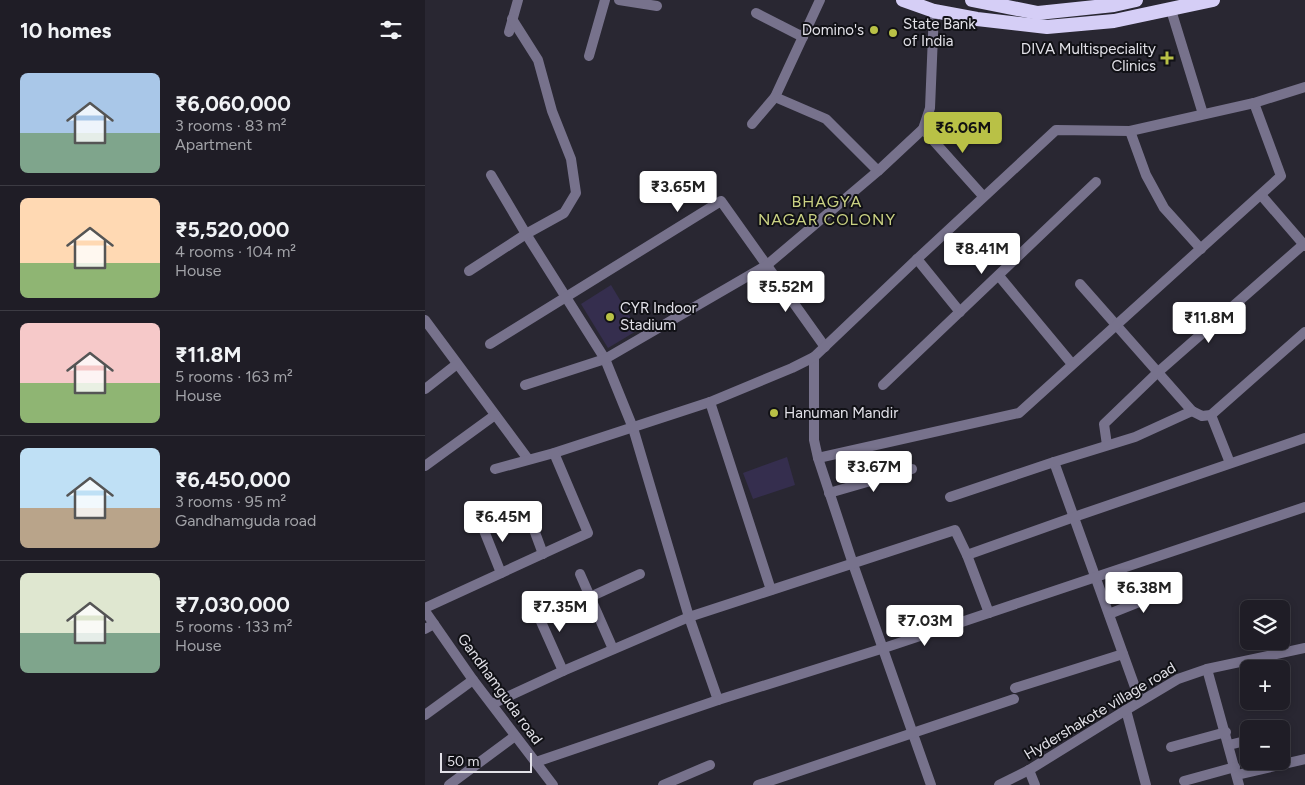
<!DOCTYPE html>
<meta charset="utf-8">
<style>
:root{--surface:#1f1d26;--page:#2c2a32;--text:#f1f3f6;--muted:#a1a2a7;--line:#3c3b43;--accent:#b9c146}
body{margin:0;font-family:Figtree,sans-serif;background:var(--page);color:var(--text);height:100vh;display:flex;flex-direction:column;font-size:19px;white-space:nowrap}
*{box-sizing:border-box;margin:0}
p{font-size:16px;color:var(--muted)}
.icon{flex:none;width:28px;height:28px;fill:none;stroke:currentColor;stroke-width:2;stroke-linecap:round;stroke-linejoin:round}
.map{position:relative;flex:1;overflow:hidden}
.panel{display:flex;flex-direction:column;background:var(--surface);width:425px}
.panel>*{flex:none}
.controls{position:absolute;left:815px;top:600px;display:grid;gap:10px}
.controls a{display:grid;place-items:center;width:50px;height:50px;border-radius:8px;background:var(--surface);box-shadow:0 2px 8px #0003,0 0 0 1px var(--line);font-size:25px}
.scale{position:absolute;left:15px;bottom:12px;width:92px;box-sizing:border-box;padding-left:5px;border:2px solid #e2e1e8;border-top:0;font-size:14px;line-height:18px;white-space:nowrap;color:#e2e1e8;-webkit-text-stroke:4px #111116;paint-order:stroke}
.price{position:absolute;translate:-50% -42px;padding:0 11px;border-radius:5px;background:#fff;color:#222;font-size:16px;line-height:32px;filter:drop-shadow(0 1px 2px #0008)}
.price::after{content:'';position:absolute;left:50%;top:30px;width:15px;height:11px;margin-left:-8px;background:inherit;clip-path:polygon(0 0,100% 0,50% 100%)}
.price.on{background:var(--accent);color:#111}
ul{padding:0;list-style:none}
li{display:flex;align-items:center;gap:15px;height:125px;padding:0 20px}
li+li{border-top:1px solid var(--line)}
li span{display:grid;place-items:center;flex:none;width:140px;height:100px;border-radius:8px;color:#555}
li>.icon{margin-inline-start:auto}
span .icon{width:60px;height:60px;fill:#fffc;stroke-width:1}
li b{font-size:21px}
h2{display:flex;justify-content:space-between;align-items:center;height:60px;padding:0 20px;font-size:21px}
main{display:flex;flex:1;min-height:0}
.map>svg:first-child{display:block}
</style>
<main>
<section class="panel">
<h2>10 homes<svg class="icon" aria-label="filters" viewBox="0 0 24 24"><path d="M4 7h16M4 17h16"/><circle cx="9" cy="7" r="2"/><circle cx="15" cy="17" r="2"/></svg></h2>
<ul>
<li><span style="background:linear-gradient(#a9c7e8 60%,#7fa58c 0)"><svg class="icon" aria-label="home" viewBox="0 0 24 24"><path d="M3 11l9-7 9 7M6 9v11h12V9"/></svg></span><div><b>₹6,060,000</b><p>3 rooms · 83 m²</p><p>Apartment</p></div></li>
<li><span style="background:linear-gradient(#ffd9b3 65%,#8fb573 0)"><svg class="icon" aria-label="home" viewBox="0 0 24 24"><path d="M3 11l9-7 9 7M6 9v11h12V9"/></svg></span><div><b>₹5,520,000</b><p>4 rooms · 104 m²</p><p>House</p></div></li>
<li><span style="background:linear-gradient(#f6c9c9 60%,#8fb573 0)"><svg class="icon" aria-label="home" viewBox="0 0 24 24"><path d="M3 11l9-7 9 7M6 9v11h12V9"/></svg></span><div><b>₹11.8M</b><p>5 rooms · 163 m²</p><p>House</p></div></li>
<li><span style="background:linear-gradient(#bfe0f5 60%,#b9a48a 0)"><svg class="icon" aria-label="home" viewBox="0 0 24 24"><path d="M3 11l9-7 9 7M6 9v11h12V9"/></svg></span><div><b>₹6,450,000</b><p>3 rooms · 95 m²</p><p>Gandhamguda road</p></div></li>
<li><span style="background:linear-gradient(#dfe7d0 60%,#7fa58c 0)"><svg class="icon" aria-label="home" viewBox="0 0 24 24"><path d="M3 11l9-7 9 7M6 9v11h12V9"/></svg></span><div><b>₹7,030,000</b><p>5 rooms · 133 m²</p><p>House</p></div></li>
</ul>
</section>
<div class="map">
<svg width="880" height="785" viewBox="0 0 880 785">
<rect width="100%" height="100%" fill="#292732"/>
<g fill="#352e4e">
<path d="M186 285 213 330 183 348 156 304Z"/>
<path d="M362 457 370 485 328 499 318 473Z"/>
</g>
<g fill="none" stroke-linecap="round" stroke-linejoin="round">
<g stroke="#77728c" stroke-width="10">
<path d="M194 0 232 6"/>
<path d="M746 10 778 114"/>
<path d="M331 13 378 37"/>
<path d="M84 32 93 0"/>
<path d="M164 56 180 0"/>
<path d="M350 97 401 119 453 171"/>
<path d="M327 124 350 97 395 0"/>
<path d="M498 129 558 196"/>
<path d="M705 131 721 175 739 208 776 249"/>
<path d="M66 175 101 234 180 359 208 428 264 617 293 700"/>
<path d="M836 195 880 246"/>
<path d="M492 259 535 312"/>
<path d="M44 271 101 234 139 213 151 193 146 159 127 111 113 60 87 19"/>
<path d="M574 276 647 364"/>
<path d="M655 284 767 411 777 416 786 415 880 332"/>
<path d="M0 320 103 459"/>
<path d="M65 344 296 201 400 347"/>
<path d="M389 357V440L393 458 428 564 506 785"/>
<path d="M100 385 180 359 342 265 453 171 498 129 505 108 509 11"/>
<path d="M458 385 671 182"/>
<path d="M0 389 32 364"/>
<path d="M285 402 346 590"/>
<path d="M786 415 805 463"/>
<path d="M682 445 679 424 732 373 880 243"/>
<path d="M393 458 594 413 856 176 829 103"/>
<path d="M629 462 715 701"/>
<path d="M0 466 70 415"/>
<path d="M70 469 129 453 285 402 367 368 389 357 492 259 631 130 705 131 829 103 880 87"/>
<path d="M404 493 487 469"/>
<path d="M525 497 629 462 710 437 767 411"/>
<path d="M101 508 118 554"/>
<path d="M56 523 76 573"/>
<path d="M542 555 649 517 880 438"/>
<path d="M155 574 188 649"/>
<path d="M165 597 215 574"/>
<path d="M109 606 138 671"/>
<path d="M0 608 163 533 129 453"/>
<path d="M684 614 744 590"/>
<path d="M0 629 9 624"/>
<path d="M782 669 814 785"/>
<path d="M590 688 698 654"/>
<path d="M67 704 138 671 264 617 530 530 542 555 564 613"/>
<path d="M701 710 721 785"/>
<path d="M0 715 48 680"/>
<path d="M804 745 824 740"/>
<path d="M746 747 801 732"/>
<path d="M111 762 293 700 459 648 880 507"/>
<path d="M604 770 610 785"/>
<path d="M812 775 880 759"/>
<path d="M759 781 810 767"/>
<path d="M24 785 90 736"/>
<path d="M238 785 285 765"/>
<path d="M333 785 589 699"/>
</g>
<g stroke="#77728c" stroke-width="10">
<path d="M0 611 48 680 128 785"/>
<path d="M574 785 604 770 701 710 753 679 782 669 880 648"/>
</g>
<g stroke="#d5cef6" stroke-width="14">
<path d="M478 0 509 11 552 19 622 27 689 21 788 0"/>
<path d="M547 0 613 13 689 5 711 0"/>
</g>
</g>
<g fill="#b9c146" stroke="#111116" stroke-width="2">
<circle cx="449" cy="30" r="5"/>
<circle cx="468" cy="33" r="5"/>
<path d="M739.5 50.5h5v5h5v5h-5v5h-5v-5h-5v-5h5z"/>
<circle cx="185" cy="317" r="5"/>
<circle cx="349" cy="413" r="5"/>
</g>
<g text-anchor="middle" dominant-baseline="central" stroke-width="4" stroke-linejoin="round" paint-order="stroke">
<g font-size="15" fill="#e2e1e8" stroke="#111116" text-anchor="start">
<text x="478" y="24">State Bank<tspan x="478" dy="17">of India</tspan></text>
<text x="439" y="30" text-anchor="end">Domino's</text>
<text x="731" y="49" text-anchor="end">DIVA Multispeciality<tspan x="731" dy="17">Clinics</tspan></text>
<text x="195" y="308">CYR Indoor<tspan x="195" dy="17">Stadium</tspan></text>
<text x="359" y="413">Hanuman Mandir</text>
</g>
<g font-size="15" fill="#e2e1e8" stroke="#111116">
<text transform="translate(75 689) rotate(54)">Gandhamguda road</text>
<text transform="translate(675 711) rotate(-31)">Hydershakote village road</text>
</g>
<g font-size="16" letter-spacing="1" fill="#cad183" stroke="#111116">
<text x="402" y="201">BHAGYA<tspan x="402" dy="18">NAGAR COLONY</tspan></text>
</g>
</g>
</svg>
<div class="controls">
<a><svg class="icon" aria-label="layers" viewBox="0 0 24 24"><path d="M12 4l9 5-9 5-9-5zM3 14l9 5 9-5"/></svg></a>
<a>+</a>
<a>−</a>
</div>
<div class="scale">50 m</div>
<b class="price on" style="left:538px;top:154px">₹6.06M</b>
<b class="price" style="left:253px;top:213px">₹3.65M</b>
<b class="price" style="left:557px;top:275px">₹8.41M</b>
<b class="price" style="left:361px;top:313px">₹5.52M</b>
<b class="price" style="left:784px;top:344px">₹11.8M</b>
<b class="price" style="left:449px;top:493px">₹3.67M</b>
<b class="price" style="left:78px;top:543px">₹6.45M</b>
<b class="price" style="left:719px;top:614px">₹6.38M</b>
<b class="price" style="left:135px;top:633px">₹7.35M</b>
<b class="price" style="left:500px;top:647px">₹7.03M</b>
</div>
</main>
